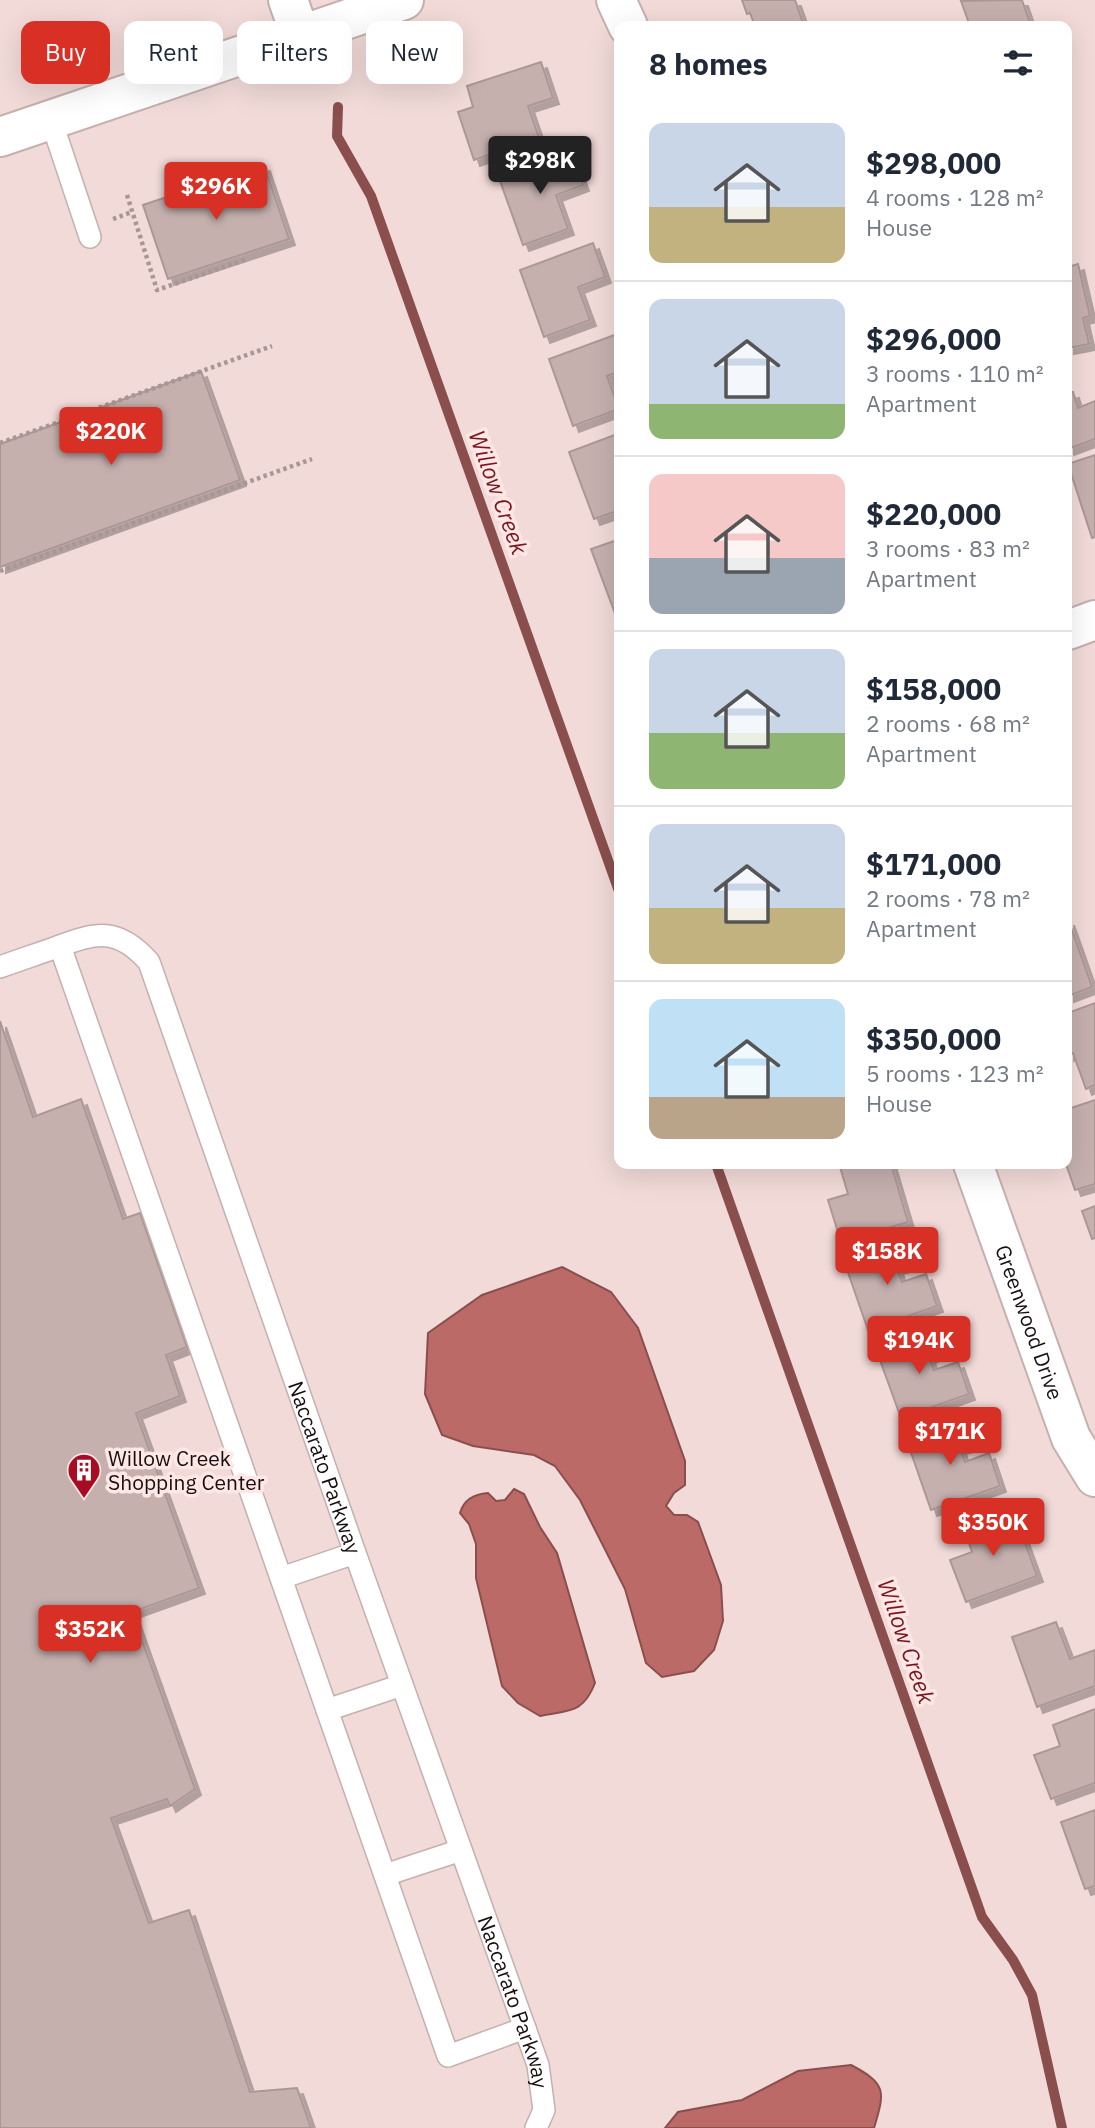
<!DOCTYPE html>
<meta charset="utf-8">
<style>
:root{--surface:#fff;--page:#f2f2f3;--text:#1f2937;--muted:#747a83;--line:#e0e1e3;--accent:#d93025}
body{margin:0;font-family:"IBM Plex Sans",sans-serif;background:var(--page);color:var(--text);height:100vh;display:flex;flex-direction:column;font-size:26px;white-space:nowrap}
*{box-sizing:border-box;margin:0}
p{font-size:23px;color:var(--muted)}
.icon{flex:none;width:38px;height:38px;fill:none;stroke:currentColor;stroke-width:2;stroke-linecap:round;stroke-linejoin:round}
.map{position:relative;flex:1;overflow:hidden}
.drawer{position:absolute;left:614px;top:21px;width:458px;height:1148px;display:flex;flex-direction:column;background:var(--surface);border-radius:14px;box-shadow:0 7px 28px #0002}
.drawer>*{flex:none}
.banner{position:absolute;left:21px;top:21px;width:488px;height:63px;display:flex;gap:14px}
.price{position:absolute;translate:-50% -60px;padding:0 16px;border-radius:7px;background:var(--accent);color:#fff;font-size:23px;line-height:46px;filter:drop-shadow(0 2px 4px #0008)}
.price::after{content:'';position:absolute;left:50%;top:42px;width:21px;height:16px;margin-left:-10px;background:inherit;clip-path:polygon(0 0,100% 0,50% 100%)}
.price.selected{background:#222;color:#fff}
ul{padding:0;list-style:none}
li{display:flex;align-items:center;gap:21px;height:175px;padding:0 35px}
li+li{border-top:2px solid var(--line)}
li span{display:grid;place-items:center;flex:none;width:196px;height:140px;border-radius:14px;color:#555}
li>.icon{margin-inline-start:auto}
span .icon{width:84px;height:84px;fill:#fffc;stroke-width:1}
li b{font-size:30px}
h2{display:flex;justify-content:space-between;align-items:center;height:84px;padding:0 35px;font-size:30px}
.tag{padding:0 24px;border-radius:14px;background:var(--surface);box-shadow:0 7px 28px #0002;font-size:24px;line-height:63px}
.tag.selected{background:var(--accent);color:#fff}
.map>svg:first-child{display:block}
</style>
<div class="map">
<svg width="1095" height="2128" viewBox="0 0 1095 2128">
<defs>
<filter id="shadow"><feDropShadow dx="6" dy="6" stdDeviation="0" flood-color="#0004"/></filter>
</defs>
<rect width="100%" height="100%" fill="#f1dad8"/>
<g fill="#bc6a67" stroke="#8a4f4d" stroke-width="2">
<path d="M562 1267 611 1292 638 1328 685 1461V1485L674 1493 666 1506 674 1515H687L698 1522 721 1585 723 1621 714 1650 694 1671 662 1677 646 1663 625 1589 580 1500 555 1466 534 1455 473 1446 442 1435 425 1394 428 1333 482 1295Z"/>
<path d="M514 1489 524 1494 540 1527 557 1553 595 1683C583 1714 569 1710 540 1716L518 1703 502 1686 476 1578V1544L469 1524 460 1513C464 1499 474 1494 488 1493L496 1501 505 1500Z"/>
<path d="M851 2065C887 2084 885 2091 874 2128H665L678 2112 742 2100 798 2071Z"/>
</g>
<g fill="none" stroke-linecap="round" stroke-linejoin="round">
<g stroke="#8a4f4d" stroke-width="10">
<path d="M338 107 337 136 371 196 620 894"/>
<path d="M716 1164 982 1917 1013 1960 1032 1995 1062 2128"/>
</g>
</g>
<g fill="#c5b0ae" stroke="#ad9796" stroke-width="2" filter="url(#shadow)">
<path d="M742 0H795L804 26H755L750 13 747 14Z"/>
<path d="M1022 0 1031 26H970L961 1Z"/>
<path d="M541 62 553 98 528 106 539 138 474 160 458 112 473 107 467 86Z"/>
<path d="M571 151 583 185 556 195 568 229 523 245 499 178Z"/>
<path d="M264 165 289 239 168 279 143 205Z"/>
<path d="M593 243 605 277 578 287 590 320 544 337 520 270Z"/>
<path d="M1078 264 1090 316 1083 318 1089 344 1068 348V267Z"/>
<path d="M620 333V371L607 376 619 409 573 426 549 359Z"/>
<path d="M201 371 240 480 0 567V444Z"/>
<path d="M1073 392 1078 408 1095 401V439L1068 449V393Z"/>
<path d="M620 433V510L594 519 569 452Z"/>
<path d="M1095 455V537L1092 538 1068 464Z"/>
<path d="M620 539V615L616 616 591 549Z"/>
<path d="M1068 919 1092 987 1068 996Z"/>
<path d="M1095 1003V1085L1086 1089 1073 1053 1068 1055V1013Z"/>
<path d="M0 1021 33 1117 81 1099 123 1219 140 1213 187 1347 166 1355 180 1396 136 1413 199 1588 132 1612 195 1789 170 1806 167 1799 111 1818 149 1923 189 1910 250 2092 297 2088 311 2128H0Z"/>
<path d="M1095 1100V1184L1075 1190 1066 1164 1068 1109Z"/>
<path d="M851 1164H891L908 1222 841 1242 828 1200 848 1194 840 1167Z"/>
<path d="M1095 1206V1238L1092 1239 1082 1211Z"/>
<path d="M895 1242 904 1266 897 1268 902 1282 926 1274 937 1306 868 1330 844 1261Z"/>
<path d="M928 1331 936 1354 929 1357 934 1370 958 1362 969 1394 901 1418 876 1349Z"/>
<path d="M959 1422 967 1446 960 1448 965 1462 989 1453 1000 1486 931 1510 907 1441Z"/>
<path d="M1013 1510 1037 1576 966 1602 950 1560 972 1552 964 1528Z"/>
<path d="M1056 1622 1070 1659 1095 1650V1686L1037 1707 1012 1637Z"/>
<path d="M1095 1709V1783L1051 1799 1034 1755 1060 1746 1053 1725Z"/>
<path d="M1095 1810V1886L1085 1889 1061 1822Z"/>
</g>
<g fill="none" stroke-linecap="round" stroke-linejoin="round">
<defs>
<g id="service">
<path d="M51 120 90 237"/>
<path d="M60 946 448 2056 525 2028"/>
<path id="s1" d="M0 967C19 960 38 954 57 947 97 932 118 927 149 962L355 1553 538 2065 544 2110 536 2128"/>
<path d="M281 1578 355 1553"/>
<path d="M327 1710 402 1685"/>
<path d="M385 1875 461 1850"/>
</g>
<g id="minor">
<path d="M288 0 300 34"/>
<path d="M616 0 628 26"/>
<path d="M1068 630 1095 620"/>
<path id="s2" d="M973 1164 1071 1438 1095 1477"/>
</g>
<path id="tertiary" d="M0 137 404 0"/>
</defs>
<use href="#service" stroke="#c5b0ae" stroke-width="24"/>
<use href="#minor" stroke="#c5b0ae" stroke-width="42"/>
<use href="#tertiary" stroke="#c5b0ae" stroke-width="42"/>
<g stroke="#a89695" stroke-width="4.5" stroke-dasharray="3.5 3.5" stroke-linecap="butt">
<path d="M127 195 157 290 247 259"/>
<path d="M113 219 132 212"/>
<path d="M0 443 272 346"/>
<path d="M0 571 312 459"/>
</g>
<use href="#service" stroke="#fff" stroke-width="21"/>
<use href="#minor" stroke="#fff" stroke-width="38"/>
<use href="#tertiary" stroke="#fff" stroke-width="38"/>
</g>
<defs>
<symbol id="building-pin" viewBox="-11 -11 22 30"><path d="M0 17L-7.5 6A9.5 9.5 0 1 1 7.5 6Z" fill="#a60d22" stroke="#fee7e5"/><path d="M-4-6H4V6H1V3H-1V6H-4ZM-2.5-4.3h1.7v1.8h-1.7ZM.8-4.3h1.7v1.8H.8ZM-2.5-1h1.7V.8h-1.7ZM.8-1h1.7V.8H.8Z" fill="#fff"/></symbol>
</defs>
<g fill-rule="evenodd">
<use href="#building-pin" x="65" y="1451" width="38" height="52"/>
</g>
<g text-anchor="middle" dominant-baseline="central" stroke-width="7" stroke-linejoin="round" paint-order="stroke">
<g font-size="21" fill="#170f0f" stroke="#fee7e5">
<text stroke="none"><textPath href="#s2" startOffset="168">Greenwood Drive</textPath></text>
<text stroke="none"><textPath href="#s1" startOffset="698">Naccarato Parkway</textPath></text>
<text stroke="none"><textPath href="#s1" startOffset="1265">Naccarato Parkway</textPath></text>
</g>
<g font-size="21" fill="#170f0f" stroke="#fee7e5" text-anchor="start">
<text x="108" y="1458">Willow Creek<tspan x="108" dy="24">Shopping Center</tspan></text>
</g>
<g font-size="23" font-style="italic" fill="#7a151d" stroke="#fee7e5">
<text transform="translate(499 492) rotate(70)">Willow Creek</text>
<text transform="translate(907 1641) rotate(71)">Willow Creek</text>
</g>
</g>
</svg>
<b class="price selected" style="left:540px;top:196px">$298K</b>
<b class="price" style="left:216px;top:222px">$296K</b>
<b class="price" style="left:111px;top:467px">$220K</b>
<b class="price" style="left:887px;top:1287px">$158K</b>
<b class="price" style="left:919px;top:1376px">$194K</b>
<b class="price" style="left:950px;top:1467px">$171K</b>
<b class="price" style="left:993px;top:1558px">$350K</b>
<b class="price" style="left:90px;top:1665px">$352K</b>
<div class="banner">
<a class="tag selected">Buy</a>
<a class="tag">Rent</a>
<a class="tag">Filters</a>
<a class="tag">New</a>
</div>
<section class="drawer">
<h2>8 homes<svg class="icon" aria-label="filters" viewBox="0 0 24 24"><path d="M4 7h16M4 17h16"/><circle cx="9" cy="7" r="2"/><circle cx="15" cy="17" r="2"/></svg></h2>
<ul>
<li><span style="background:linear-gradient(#c9d6e8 60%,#c2b280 0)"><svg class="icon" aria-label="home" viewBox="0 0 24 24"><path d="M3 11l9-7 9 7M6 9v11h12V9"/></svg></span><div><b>$298,000</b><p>4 rooms · 128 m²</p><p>House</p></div></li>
<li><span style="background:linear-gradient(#c9d6e8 75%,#8fb573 0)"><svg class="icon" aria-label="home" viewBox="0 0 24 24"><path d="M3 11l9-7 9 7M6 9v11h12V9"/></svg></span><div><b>$296,000</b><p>3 rooms · 110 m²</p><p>Apartment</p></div></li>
<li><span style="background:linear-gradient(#f6c9c9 60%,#9aa5b1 0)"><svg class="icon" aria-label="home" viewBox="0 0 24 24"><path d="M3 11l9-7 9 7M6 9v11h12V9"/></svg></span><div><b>$220,000</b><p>3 rooms · 83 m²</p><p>Apartment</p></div></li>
<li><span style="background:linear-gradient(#c9d6e8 60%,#8fb573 0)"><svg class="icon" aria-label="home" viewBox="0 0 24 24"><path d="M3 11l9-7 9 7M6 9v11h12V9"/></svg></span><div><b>$158,000</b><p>2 rooms · 68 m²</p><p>Apartment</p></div></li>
<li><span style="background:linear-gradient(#c9d6e8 60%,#c2b280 0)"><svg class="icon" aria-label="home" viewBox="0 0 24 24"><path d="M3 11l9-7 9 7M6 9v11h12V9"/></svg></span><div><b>$171,000</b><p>2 rooms · 78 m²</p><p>Apartment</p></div></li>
<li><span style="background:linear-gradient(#bfe0f5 70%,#b9a48a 0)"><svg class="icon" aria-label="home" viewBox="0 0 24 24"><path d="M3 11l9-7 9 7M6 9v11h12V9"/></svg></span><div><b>$350,000</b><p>5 rooms · 123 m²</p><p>House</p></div></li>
</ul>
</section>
</div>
